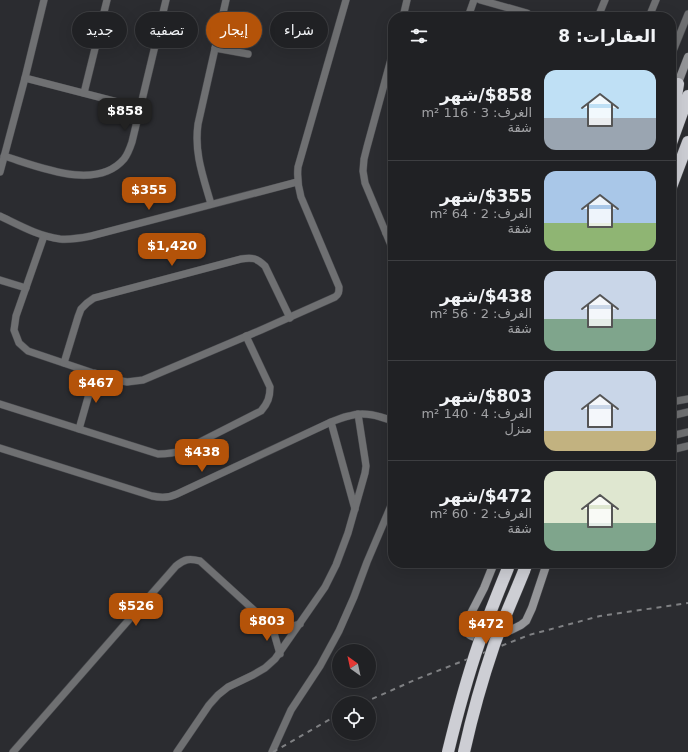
<!DOCTYPE html>
<html lang="ar">
<meta charset="utf-8">
<style>
:root{--surface:#202124;--page:#28292c;--text:#f1f3f6;--muted:#a2a3a6;--line:#3d3e41;--accent:#b45309}
body{margin:0;font-family:"DejaVu Sans",Vazirmatn,sans-serif;background:var(--page);color:var(--text);direction:rtl;height:100vh;display:flex;flex-direction:column;font-size:15px;white-space:nowrap}
*{box-sizing:border-box;margin:0}
p{font-size:13px;color:var(--muted)}
.icon{flex:none;width:22px;height:22px;fill:none;stroke:currentColor;stroke-width:2;stroke-linecap:round;stroke-linejoin:round}
.map{position:relative;flex:1;overflow:hidden;direction:ltr}
.panel{position:absolute;left:388px;top:12px;width:288px;height:556px;display:flex;flex-direction:column;background:var(--surface);border-radius:16px;box-shadow:0 4px 16px #0002,0 0 0 1px var(--line);direction:rtl}
.panel>*{flex:none}
.hud{position:absolute;left:12px;top:12px;width:316px;height:36px;direction:rtl;display:flex;gap:8px}
.needle{width:26px;rotate:327deg}
.controls{position:absolute;left:332px;top:644px;display:grid;gap:8px}
.controls a{display:grid;place-items:center;width:44px;height:44px;border-radius:50%;background:var(--surface);box-shadow:0 4px 16px #0002,0 0 0 1px var(--line);font-size:20px}
.price{position:absolute;translate:-50% -34px;padding:0 9px;border-radius:8px;background:var(--accent);color:#fff;font-size:13px;line-height:26px;filter:drop-shadow(0 1px 2px #0008)}
.price::after{content:'';position:absolute;left:50%;top:24px;width:12px;height:9px;margin-left:-6px;background:inherit;clip-path:polygon(0 0,100% 0,50% 100%)}
.price.on{background:#222;color:#fff}
ul{padding:0;list-style:none}
li{display:flex;align-items:center;gap:12px;height:100px;padding:0 20px}
li+li{border-top:1px solid var(--line)}
li span{display:grid;place-items:center;flex:none;width:112px;height:80px;border-radius:12px;color:#555}
li>.icon{margin-inline-start:auto}
span .icon{width:48px;height:48px;fill:#fffc;stroke-width:1}
li b{font-size:17px}
h2{display:flex;justify-content:space-between;align-items:center;height:48px;padding:0 20px;font-size:17px}
.pill{padding:0 14px;border-radius:18px;background:var(--surface);box-shadow:0 4px 16px #0002,0 0 0 1px var(--line);font-size:14px;line-height:36px}
.pill.on{background:var(--accent);color:#fff}
.map>svg:first-child{display:block}
</style>
<div class="map">
<svg width="688" height="752" viewBox="0 0 688 752">
<rect width="100%" height="100%" fill="#2b2c30"/>
<g fill="none" stroke-linecap="round" stroke-linejoin="round">
<defs>
<g id="street">
<path d="M480 0 527 13"/>
<path d="M403 17 407 0"/>
<path d="M468 17 474 0"/>
<path d="M598 17 605 0"/>
<path d="M649 17 656 0"/>
<path d="M215 48 248 54"/>
<path d="M393 52 367 147 364 159 363 171 365 183 393 250"/>
<path d="M671 56 688 14"/>
<path d="M25 78 141 108"/>
<path d="M84 93 107 0"/>
<path d="M4 156C37 166 96 192 124 159 128 154 130 148 132 142L166 0"/>
<path d="M0 172 25 78 44 0"/>
<path d="M211 204C203 176 194 153 198 124L226 0"/>
<path d="M0 216C19 225 38 236 60 239 70 240 81 238 91 236L297 182"/>
<path d="M386 233 393 223"/>
<path d="M44 236 16 316 14 330 19 343 28 351 111 379 127 382 143 380 261 330 335 297C339 294 339 292 339 287L301 197C298 187 297 178 298 167L346 0"/>
<path d="M0 280 26 288"/>
<path d="M64 363 78 317 81 309 87 303 94 298 241 259C252 257 257 258 265 266L290 318"/>
<path d="M671 402 688 399"/>
<path d="M0 404 158 454C167 454 175 453 184 450L261 411C268 403 270 397 270 387L246 336"/>
<path d="M671 416 688 412"/>
<path d="M331 422 355 509"/>
<path d="M79 429 95 373"/>
<path d="M671 436 688 432"/>
<path d="M0 448 152 496C161 498 169 498 177 494L331 422C337 420 343 417 349 416 364 411 379 416 393 421"/>
<path d="M671 450 688 446"/>
<path d="M268 623C279 628 288 628 300 624"/>
<path d="M13 752 176 566C185 559 189 558 200 561L268 623 274 633 280 654"/>
<path d="M177 752 209 705 218 695 228 687 253 675 265 668 275 659 325 587 336 565 348 533 365 473 366 466 365 459 358 414"/>
<path d="M272 752 291 710 320 666 339 631 354 597 367 562 393 501"/>
</g>
<g id="secondary">
<path d="M676 88 688 57"/>
<path d="M494 563 484 588 466 623C465 631 467 635 475 637L511 630 521 625 526 621 532 608 547 563"/>
</g>
<g id="highway">
<path d="M671 127 678 84"/>
<path d="M671 143 688 96"/>
<path d="M671 187 688 142"/>
<path d="M524 571 527 563"/>
</g>
</defs>
<use href="#street" stroke="#47484c" stroke-width="8"/>
<use href="#secondary" stroke="#47484c" stroke-width="9"/>
<use href="#highway" stroke="#47484c" stroke-width="13"/>
<use href="#street" stroke="#6f7072" stroke-width="7"/>
<use href="#secondary" stroke="#959699" stroke-width="8"/>
<use href="#highway" stroke="#cdced4" stroke-width="12"/>
<g stroke="#7f8083" stroke-width="2" stroke-dasharray="5 5" stroke-linecap="butt">
<path d="M363 703 417 679 529 635 600 616 688 603"/>
<path d="M273 752 339 714"/>
</g>
<defs>
<g id="highway-bridge">
<path d="M448 752C457 715 467 678 479 643 488 617 498 593 508 568"/>
<path d="M464 752C472 716 482 680 494 645 503 620 514 596 524 571"/>
</g>
</defs>
<use href="#highway-bridge" stroke="#47484c" stroke-width="13" stroke-linecap="butt"/>
<use href="#highway-bridge" stroke="#cdced4" stroke-width="12"/>
</g>
</svg>
<div class="controls">
<a><svg class="needle" viewBox="-14 -14 28 28"><path d="M0-13l5 13h-10z" fill="#e53935"/><path d="M0 13l5-13h-10z" fill="#a2a3a6"/></svg></a>
<a><svg class="icon" aria-label="locate" viewBox="0 0 24 24"><circle cx="12" cy="12" r="6"/><path d="M12 2v4M12 18v4M2 12h4M18 12h4"/></svg></a>
</div>
<b class="price on" style="left:125px;top:132px">$858</b>
<b class="price" style="left:149px;top:211px">$355</b>
<b class="price" style="left:172px;top:267px">$1,420</b>
<b class="price" style="left:96px;top:404px">$467</b>
<b class="price" style="left:202px;top:473px">$438</b>
<b class="price" style="left:136px;top:627px">$526</b>
<b class="price" style="left:267px;top:642px">$803</b>
<b class="price" style="left:486px;top:645px">$472</b>
<div class="hud">
<a class="pill">شراء</a>
<a class="pill on">إيجار</a>
<a class="pill">تصفية</a>
<a class="pill">جديد</a>
</div>
<section class="panel">
<h2>العقارات: 8<svg class="icon" aria-label="filters" viewBox="0 0 24 24"><path d="M4 7h16M4 17h16"/><circle cx="9" cy="7" r="2"/><circle cx="15" cy="17" r="2"/></svg></h2>
<ul>
<li><span style="background:linear-gradient(#bfe0f5 60%,#9aa5b1 0)"><svg class="icon" aria-label="home" viewBox="0 0 24 24"><path d="M3 11l9-7 9 7M6 9v11h12V9"/></svg></span><div><b>$858/شهر</b><p>الغرف: 3 · 116 m²</p><p>شقة</p></div></li>
<li><span style="background:linear-gradient(#a9c7e8 65%,#8fb573 0)"><svg class="icon" aria-label="home" viewBox="0 0 24 24"><path d="M3 11l9-7 9 7M6 9v11h12V9"/></svg></span><div><b>$355/شهر</b><p>الغرف: 2 · 64 m²</p><p>شقة</p></div></li>
<li><span style="background:linear-gradient(#c9d6e8 60%,#7fa58c 0)"><svg class="icon" aria-label="home" viewBox="0 0 24 24"><path d="M3 11l9-7 9 7M6 9v11h12V9"/></svg></span><div><b>$438/شهر</b><p>الغرف: 2 · 56 m²</p><p>شقة</p></div></li>
<li><span style="background:linear-gradient(#c9d6e8 75%,#c2b280 0)"><svg class="icon" aria-label="home" viewBox="0 0 24 24"><path d="M3 11l9-7 9 7M6 9v11h12V9"/></svg></span><div><b>$803/شهر</b><p>الغرف: 4 · 140 m²</p><p>منزل</p></div></li>
<li><span style="background:linear-gradient(#dfe7d0 65%,#7fa58c 0)"><svg class="icon" aria-label="home" viewBox="0 0 24 24"><path d="M3 11l9-7 9 7M6 9v11h12V9"/></svg></span><div><b>$472/شهر</b><p>الغرف: 2 · 60 m²</p><p>شقة</p></div></li>
</ul>
</section>
</div>
